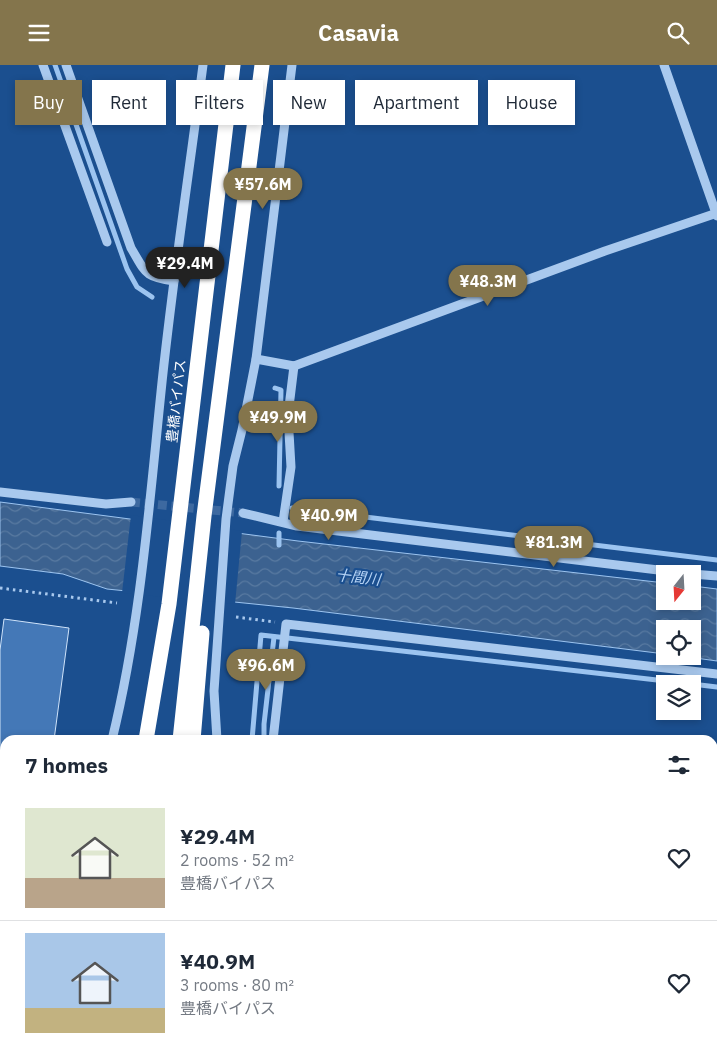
<!DOCTYPE html>
<meta charset="utf-8">
<style>
:root{--surface:#fff;--page:#f2f2f3;--text:#1f2937;--muted:#747a83;--line:#e0e1e3;--accent:#84754c}
body{margin:0;font-family:"IBM Plex Sans","Noto Sans JP",sans-serif;background:var(--page);color:var(--text);height:100vh;display:flex;flex-direction:column;font-size:19px;white-space:nowrap}
*{box-sizing:border-box;margin:0}
p{font-size:16px;color:var(--muted)}
.icon{flex:none;width:28px;height:28px;fill:none;stroke:currentColor;stroke-width:2;stroke-linecap:round;stroke-linejoin:round}
.map{position:relative;flex:1;overflow:hidden}
.details{position:absolute;left:0px;top:670px;width:718px;height:321px;display:flex;flex-direction:column;background:var(--surface);border-radius:15px 15px 0 0;box-shadow:0 2px 8px #0003}
.details>*{flex:none}
.top-card{position:absolute;left:15px;top:15px;width:688px;height:45px;display:flex;gap:10px}
.needle{width:32px;rotate:198deg}
.buttons{position:absolute;left:656px;top:500px;display:grid;gap:10px}
.buttons a{display:grid;place-items:center;width:45px;height:45px;border-radius:0px;background:var(--surface);box-shadow:0 2px 8px #0003;font-size:25px}
.price{position:absolute;translate:-50% -42px;padding:0 11px;border-radius:18px;background:var(--accent);color:#fff;font-size:16px;line-height:32px;filter:drop-shadow(0 1px 2px #0008)}
.price::after{content:'';position:absolute;left:50%;top:30px;width:15px;height:11px;margin-left:-8px;background:inherit;clip-path:polygon(0 0,100% 0,50% 100%)}
.price.current{background:#222;color:#fff}
ul{padding:0;list-style:none}
li{display:flex;align-items:center;gap:15px;height:125px;padding:0 25px}
li+li{border-top:1px solid var(--line)}
li span{display:grid;place-items:center;flex:none;width:140px;height:100px;border-radius:0px;color:#555}
li>.icon{margin-inline-start:auto}
span .icon{width:60px;height:60px;fill:#fffc;stroke-width:1}
li b{font-size:21px}
h2{display:flex;justify-content:space-between;align-items:center;height:60px;padding:0 25px;font-size:21px}
.chip{padding:0 18px;border-radius:0px;background:var(--surface);box-shadow:0 2px 8px #0003;font-size:18px;line-height:45px}
.chip.current{background:var(--accent);color:#fff}
header{display:flex;justify-content:space-between;align-items:center;height:65px;padding:0 25px;background:var(--accent);color:#fff;font-size:22px;font-weight:700}
.map>svg:first-child{display:block}
</style>
<header><svg class="icon" aria-label="menu" viewBox="0 0 24 24"><path d="M4 6h16M4 12h16M4 18h16"/></svg>Casavia<svg class="icon" aria-label="search" viewBox="0 0 24 24"><circle cx="10" cy="10" r="6"/><path d="M15 15l6 6"/></svg></header>
<div class="map">
<svg width="717" height="991" viewBox="0 0 717 991">
<defs>
<pattern id="water-waves" width="16" height="10" patternUnits="userSpaceOnUse" patternTransform="scale(1.25)"><rect width="16" height="10" fill="#3c6290"/><path d="M0 5q4-4 8 0t8 0" fill="none" stroke="#597aa1"/></pattern>
</defs>
<rect width="100%" height="100%" fill="#1b4f8f"/>
<path fill="url(#water-waves)" stroke="#9cc4f0" d="M0 437 298 476 665 518V536H692L693 521 717 524V596L681 591H692V564H665V589L293 543 107 524 63 509 0 501Z"/>
<path fill="#1b4f8f" d="M131 450 242 466 235 539 122 528Z"/>
<g fill="none" stroke-linecap="round" stroke-linejoin="round">
<g stroke="#9cc4f0" stroke-width="5">
<path d="M55 0 127 204 137 222 152 232"/>
<path d="M275 323 281 325 279 421"/>
<path d="M292 443 717 495"/>
<path d="M279 480V468"/>
<path d="M692 619 717 622"/>
<path d="M252 675 261 570 692 619"/>
<path d="M264 675V659L274 572"/>
<path d="M236 991V986"/>
</g>
</g>
<g fill="#4478b7" stroke="#cfe3fa">
<path d="M4 554 69 563 54 675H5V692L0 691V585Z"/>
<path d="M0 898 5 899V924L0 959Z"/>
</g>
<g fill="none" stroke-linecap="round" stroke-linejoin="round">
<g stroke="#3d69a0" stroke-width="9" stroke-dasharray="9 4.5" stroke-linecap="butt">
<path d="M131 437 243 448"/>
<path d="M0 908H5"/>
</g>
<g stroke="#a9c9ee" stroke-width="3" stroke-dasharray="2.5 4" stroke-linecap="butt">
<path d="M0 523 117 538"/>
<path d="M236 552 275 557"/>
</g>
<g stroke="#a9c9ee" stroke-width="9">
<path d="M43 0 107 177"/>
<path d="M66 0 131 183C146 208 144 212 174 216"/>
<path d="M664 0 717 151"/>
<path d="M256 294 294 301 605 186 717 148"/>
<path d="M0 427 106 439 131 437"/>
<path d="M243 448 297 461 691 509"/>
<path d="M283 457 291 402 288 350 294 301"/>
<path d="M692 509 717 511"/>
<path d="M112 675C140 561 149 443 161 327 172 218 189 109 203 0"/>
<path d="M217 675 214 626 226 454 233 401 242 365 256 294 292 0"/>
<path d="M273 675 286 559 717 609"/>
<path d="M0 827 5 828"/>
<path d="M0 853H5"/>
<path d="M712 912H717"/>
<path d="M8 991V986"/>
<path d="M23 991 24 986"/>
<path d="M60 991V986"/>
<path d="M193 991V986"/>
<path d="M245 991V986"/>
</g>
<g stroke="#fff" stroke-width="15">
<path d="M146 675 169 539 233 0"/>
<path d="M180 675 204 451 262 0"/>
<path d="M193 675 202 568"/>
<path d="M77 991 78 986"/>
<path d="M111 991 112 986"/>
<path d="M141 991 142 986"/>
<path d="M174 991V986"/>
</g>
</g>
<g text-anchor="middle" dominant-baseline="central" stroke-width="4.5" stroke-linejoin="round" paint-order="stroke">
<g font-size="14" fill="#fff" stroke="#1b4f8f">
<text transform="translate(176 336) rotate(-84)">豊橋バイパス</text>
</g>
<g font-size="15" font-style="italic" fill="#b5d3f5" stroke="#1b4f8f">
<text transform="translate(358 512) rotate(7)">十間川</text>
</g>
</g>
</svg>
<div class="buttons">
<a><svg class="needle" viewBox="-14 -14 28 28"><path d="M0-13l5 13h-10z" fill="#e53935"/><path d="M0 13l5-13h-10z" fill="#747a83"/></svg></a>
<a><svg class="icon" aria-label="locate" viewBox="0 0 24 24"><circle cx="12" cy="12" r="6"/><path d="M12 2v4M12 18v4M2 12h4M18 12h4"/></svg></a>
<a><svg class="icon" aria-label="layers" viewBox="0 0 24 24"><path d="M12 4l9 5-9 5-9-5zM3 14l9 5 9-5"/></svg></a>
</div>
<b class="price" style="left:263px;top:145px">¥57.6M</b>
<b class="price current" style="left:185px;top:224px">¥29.4M</b>
<b class="price" style="left:488px;top:242px">¥48.3M</b>
<b class="price" style="left:278px;top:378px">¥49.9M</b>
<b class="price" style="left:329px;top:476px">¥40.9M</b>
<b class="price" style="left:554px;top:503px">¥81.3M</b>
<b class="price" style="left:266px;top:626px">¥96.6M</b>
<div class="top-card">
<a class="chip current">Buy</a>
<a class="chip">Rent</a>
<a class="chip">Filters</a>
<a class="chip">New</a>
<a class="chip">Apartment</a>
<a class="chip">House</a>
</div>
<section class="details">
<h2>7 homes<svg class="icon" aria-label="filters" viewBox="0 0 24 24"><path d="M4 7h16M4 17h16"/><circle cx="9" cy="7" r="2"/><circle cx="15" cy="17" r="2"/></svg></h2>
<ul>
<li><span style="background:linear-gradient(#dfe7d0 70%,#b9a48a 0)"><svg class="icon" aria-label="home" viewBox="0 0 24 24"><path d="M3 11l9-7 9 7M6 9v11h12V9"/></svg></span><div><b>¥29.4M</b><p>2 rooms · 52 m²</p><p>豊橋バイパス</p></div><svg class="icon" aria-label="heart" viewBox="0 0 24 24"><path d="M12 20l-8-8c-3-5 5-10 8-4 3-6 11-1 8 4z"/></svg></li>
<li><span style="background:linear-gradient(#a9c7e8 75%,#c2b280 0)"><svg class="icon" aria-label="home" viewBox="0 0 24 24"><path d="M3 11l9-7 9 7M6 9v11h12V9"/></svg></span><div><b>¥40.9M</b><p>3 rooms · 80 m²</p><p>豊橋バイパス</p></div><svg class="icon" aria-label="heart" viewBox="0 0 24 24"><path d="M12 20l-8-8c-3-5 5-10 8-4 3-6 11-1 8 4z"/></svg></li>
</ul>
</section>
</div>
